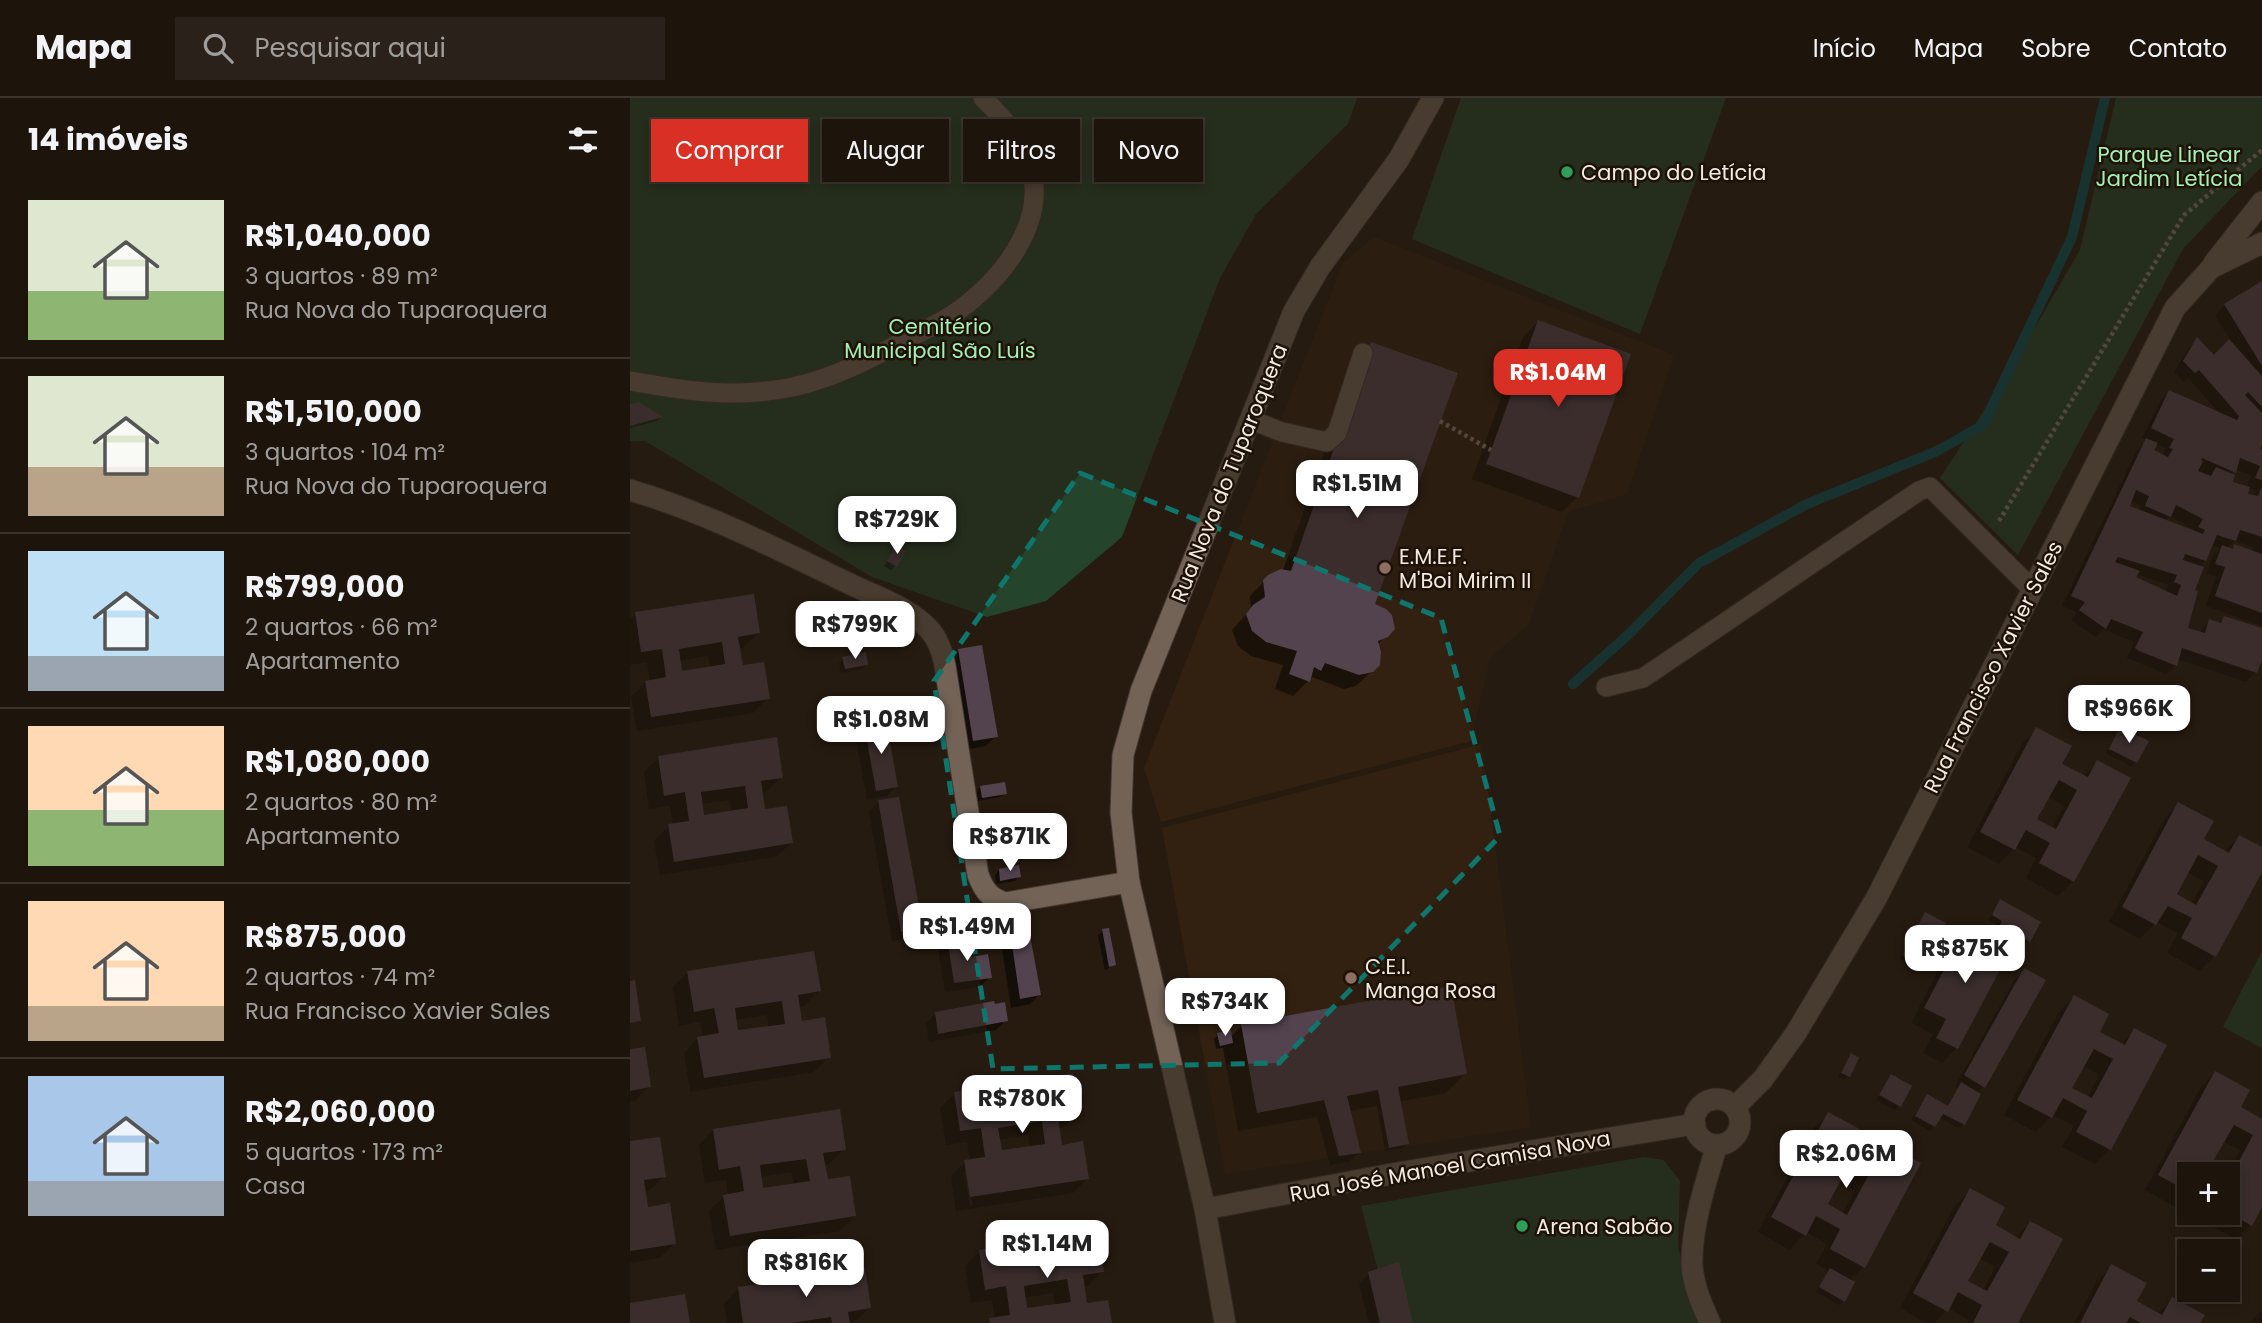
<!DOCTYPE html>
<html lang="pt">
<meta charset="utf-8">
<style>
:root{--surface:#1d140c;--page:#2a211a;--text:#f1f3f6;--muted:#a09e9d;--line:#3b332d;--accent:#d93025}
body{margin:0;font-family:Poppins,sans-serif;background:var(--page);color:var(--text);height:100vh;display:flex;flex-direction:column;font-size:26px;white-space:nowrap}
*{box-sizing:border-box;margin:0}
p{font-size:23px;color:var(--muted)}
.icon{flex:none;width:38px;height:38px;fill:none;stroke:currentColor;stroke-width:2;stroke-linecap:round;stroke-linejoin:round}
.map{position:relative;flex:1;overflow:hidden}
.details{display:flex;flex-direction:column;background:var(--surface);width:630px}
.details>*{flex:none}
.top-card{position:absolute;left:21px;top:21px;width:665px;height:63px;display:flex;gap:14px}
.controls{position:absolute;left:1547px;top:1064px;display:grid;gap:14px}
.controls a{display:grid;place-items:center;width:63px;height:63px;border-radius:0px;background:var(--surface);box-shadow:0 4px 10px #0003,0 0 0 2px var(--line);font-size:35px}
.price{position:absolute;translate:-50% -60px;padding:0 16px;border-radius:14px;background:#fff;color:#222;font-size:23px;line-height:46px;filter:drop-shadow(0 2px 4px #0008)}
.price::after{content:'';position:absolute;left:50%;top:42px;width:21px;height:16px;margin-left:-10px;background:inherit;clip-path:polygon(0 0,100% 0,50% 100%)}
.price.selected{background:var(--accent);color:#fff}
ul{padding:0;list-style:none}
li{display:flex;align-items:center;gap:21px;height:175px;padding:0 28px}
li+li{border-top:2px solid var(--line)}
li span{display:grid;place-items:center;flex:none;width:196px;height:140px;border-radius:0px;color:#555}
li>.icon{margin-inline-start:auto}
span .icon{width:84px;height:84px;fill:#fffc;stroke-width:1}
li b{font-size:30px}
h2{display:flex;justify-content:space-between;align-items:center;height:84px;padding:0 28px;font-size:30px}
.tag{padding:0 24px;border-radius:0px;background:var(--surface);box-shadow:0 4px 10px #0003,0 0 0 2px var(--line);font-size:24px;line-height:63px}
.tag.selected{background:var(--accent);color:#fff}
header{display:flex;align-items:center;gap:42px;box-sizing:border-box;height:98px;padding:0 35px;background:var(--surface);border-bottom:2px solid var(--line)}
header strong{font-size:33px}
nav{display:flex;gap:38px;margin-inline-start:auto;font-size:24px}
.search{width:490px;height:63px;background:var(--page);display:flex;align-items:center;gap:18px;box-sizing:border-box;padding:0 24px;border-radius:0px;color:var(--muted);font-size:26px}
main{display:flex;flex:1;min-height:0}
.map>svg:first-child{display:block}
</style>
<header>
<strong>Mapa</strong>
<div class="search"><svg class="icon" aria-label="search" viewBox="0 0 24 24"><circle cx="10" cy="10" r="6"/><path d="M15 15l6 6"/></svg>Pesquisar aqui</div>
<nav><a>Início</a><a>Mapa</a><a>Sobre</a><a>Contato</a></nav>
</header>
<main>
<section class="details">
<h2>14 imóveis<svg class="icon" aria-label="filters" viewBox="0 0 24 24"><path d="M4 7h16M4 17h16"/><circle cx="9" cy="7" r="2"/><circle cx="15" cy="17" r="2"/></svg></h2>
<ul>
<li><span style="background:linear-gradient(#dfe7d0 65%,#8fb573 0)"><svg class="icon" aria-label="home" viewBox="0 0 24 24"><path d="M3 11l9-7 9 7M6 9v11h12V9"/></svg></span><div><b>R$1,040,000</b><p>3 quartos · 89 m²</p><p>Rua Nova do Tuparoquera</p></div></li>
<li><span style="background:linear-gradient(#dfe7d0 65%,#b9a48a 0)"><svg class="icon" aria-label="home" viewBox="0 0 24 24"><path d="M3 11l9-7 9 7M6 9v11h12V9"/></svg></span><div><b>R$1,510,000</b><p>3 quartos · 104 m²</p><p>Rua Nova do Tuparoquera</p></div></li>
<li><span style="background:linear-gradient(#bfe0f5 75%,#9aa5b1 0)"><svg class="icon" aria-label="home" viewBox="0 0 24 24"><path d="M3 11l9-7 9 7M6 9v11h12V9"/></svg></span><div><b>R$799,000</b><p>2 quartos · 66 m²</p><p>Apartamento</p></div></li>
<li><span style="background:linear-gradient(#ffd9b3 60%,#8fb573 0)"><svg class="icon" aria-label="home" viewBox="0 0 24 24"><path d="M3 11l9-7 9 7M6 9v11h12V9"/></svg></span><div><b>R$1,080,000</b><p>2 quartos · 80 m²</p><p>Apartamento</p></div></li>
<li><span style="background:linear-gradient(#ffd9b3 75%,#b9a48a 0)"><svg class="icon" aria-label="home" viewBox="0 0 24 24"><path d="M3 11l9-7 9 7M6 9v11h12V9"/></svg></span><div><b>R$875,000</b><p>2 quartos · 74 m²</p><p>Rua Francisco Xavier Sales</p></div></li>
<li><span style="background:linear-gradient(#a9c7e8 75%,#9aa5b1 0)"><svg class="icon" aria-label="home" viewBox="0 0 24 24"><path d="M3 11l9-7 9 7M6 9v11h12V9"/></svg></span><div><b>R$2,060,000</b><p>5 quartos · 173 m²</p><p>Casa</p></div></li>
</ul>
</section>
<div class="map">
<svg width="1632" height="1225" viewBox="0 0 1632 1225">
<rect width="100%" height="100%" fill="#271b10"/>
<g fill="#322110">
<path d="M744 139 1044 257 997 396 938 414 899 526 860 560 841 643 531 724 514 670 713 165Z"/>
<path d="M852 646 901 1029 595 1076 532 730Z"/>
</g>
<g fill="#25442c">
<path d="M0 0H727L718 26 626 116 590 180 492 439 416 503 357 519 242 479 15 343H0Z"/>
<path d="M831 0H1096L1010 236 782 141Z"/>
<path d="M1486 0H1632V68L1553 151 1388 457 1310 380 1379 274 1450 152Z"/>
<path d="M1632 853V950L1593 929Z"/>
<path d="M1014 1059 1034 1062 1050 1083 1048 1148 1067 1225H762L731 1108Z"/>
</g>
<g fill="#0007" fill-rule="evenodd">
<path d="M1632 185V341L1628 350 1632 353V525L1630 527 1576 508 1586 479 1577 476 1582 459 1591 450 1581 447 1575 463 1568 469 1556 531 1569 535 1580 523 1588 526 1594 520 1632 532V556L1625 574 1616 584 1547 561 1546 567 1536 576 1497 560 1504 544 1473 531 1466 539 1441 522 1447 514 1432 508 1507 352 1517 342 1512 340 1530 304 1539 294 1591 317 1558 280 1554 284 1544 274 1558 251 1567 241 1584 259 1600 242 1585 217 1595 207ZM1525 346 1536 351 1532 358 1522 353ZM1605 371 1621 377 1617 390 1601 385V377ZM1618 390 1627 393 1623 397 1616 398ZM1500 403 1511 408 1508 413 1498 409ZM1539 418 1564 431 1563 434 1534 423ZM1604 443 1624 449 1622 454 1605 448 1601 452 1596 450ZM1506 476 1539 487 1535 494 1503 480Z"/>
<path d="M908 224 947 399 932 414 842 381 893 239Z"/>
<path d="M742 246V507L763 531 748 546 749 566 726 588 714 591 682 579 663 598 645 591 653 567 621 558 608 548 602 532 621 511 620 498 639 478 653 472 727 261Z"/>
<path d="M0 308 31 320 27 323 0 330Z"/>
<path d="M266 449V468L261 472 254 468Z"/>
<path d="M6 516 128 535 113 550H108L111 569 138 600 123 615 7 633 1 599 16 584H20L17 564 0 567V521ZM78 558 80 570 50 575 49 563Z"/>
<path d="M329 553 366 638 356 648 334 652 319 562Z"/>
<path d="M213 561 237 567 232 571 211 575 209 565Z"/>
<path d="M235 628 266 688 257 698 237 702 225 637Z"/>
<path d="M1407 631 1430 666 1453 679 1468 664 1443 783 1428 798 1396 780 1406 760 1385 749 1369 766 1337 749 1392 646ZM1417 698 1434 708 1422 731 1405 721Z"/>
<path d="M1491 631 1506 664 1501 668 1476 655Z"/>
<path d="M29 659 151 679 136 694 131 695 134 713 161 745 146 759 30 777 24 743 39 728 43 727 40 708 19 711 14 674ZM100 702 102 714 73 719 71 706Z"/>
<path d="M350 689 375 695 370 699 348 703 346 694Z"/>
<path d="M248 704 291 830 281 840 262 843 239 714Z"/>
<path d="M1549 707 1572 742 1594 754 1609 739 1632 751V770L1584 858 1570 873 1537 855 1548 835 1526 824 1510 841 1479 824 1534 721ZM1557 774 1574 783 1561 806 1545 797Z"/>
<path d="M369 772 389 778 385 783 366 786 365 777Z"/>
<path d="M1371 803 1398 843 1394 847 1367 832 1369 828 1358 822Z"/>
<path d="M1296 816 1292 866 1287 871 1270 861Z"/>
<path d="M1336 832 1326 950 1312 965 1293 955 1303 936 1281 925 1321 847Z"/>
<path d="M473 833 484 867 475 872 468 837Z"/>
<path d="M318 841 333 862 360 879 350 889 315 894 308 851Z"/>
<path d="M382 841 409 897 400 906 381 910 372 851Z"/>
<path d="M1395 872 1354 988 1347 995 1334 1026 1329 1030 1309 1020 1300 1033 1281 1022 1297 999 1317 1010 1328 989 1325 988 1385 881Z"/>
<path d="M58 874 189 893 174 908 168 909 171 925 199 959 184 974 60 994 54 955 68 940H73L70 924 49 928 43 889ZM137 917 139 930 107 934 105 922Z"/>
<path d="M1444 899 1467 934 1490 947 1505 932 1480 1051 1465 1066 1432 1049 1444 1028 1422 1017 1406 1034 1374 1017 1429 914ZM1453 967 1469 977 1457 1000 1440 990Z"/>
<path d="M306 916 376 922 366 932 299 944 296 925Z"/>
<path d="M611 928 835 976 816 995 769 1004 777 1045 773 1050 755 1053 747 1008 719 1013 729 1054 719 1064 700 1067 687 1019 608 1033 593 950 586 951 584 941 588 936 601 939Z"/>
<path d="M0 953 19 989 5 1003 0 1004Z"/>
<path d="M1221 957 1218 978 1214 982 1208 979Z"/>
<path d="M1585 975 1609 1010 1631 1022 1632 1021V1105L1621 1127 1606 1141 1574 1124 1578 1115H1598V1076H1559V1097L1547 1110 1515 1092 1571 989ZM1593 1043 1610 1052 1597 1075 1580 1066Z"/>
<path d="M1261 978 1269 1008 1265 1012 1246 1002Z"/>
<path d="M325 995 447 1015 433 1030H428L430 1049 458 1080 443 1095 326 1113 321 1079 335 1064 340 1063 337 1044 316 1047 310 1010ZM398 1037 400 1050 370 1054 368 1042ZM334 1074H338L343 1108H340Z"/>
<path d="M1198 1017 1221 1052 1243 1064 1258 1049 1233 1169 1219 1183 1213 1203 1209 1207 1186 1194 1199 1173 1186 1166 1197 1146 1176 1134 1160 1152 1128 1134 1183 1031ZM1208 1084 1225 1093 1212 1116 1195 1107Z"/>
<path d="M83 1032 214 1051 199 1066 193 1067 196 1083 225 1118 210 1133 86 1152 79 1113 94 1098H98L96 1082 75 1085 69 1047ZM161 1074 164 1087 132 1092 130 1079Z"/>
<path d="M0 1045 34 1078 19 1093 14 1094 16 1111 45 1145 30 1160 0 1165Z"/>
<path d="M1340 1093 1363 1128 1385 1140 1400 1125 1386 1225H1337L1339 1222 1318 1210 1304 1225H1297L1270 1210 1325 1107ZM1349 1160 1365 1169 1353 1193 1336 1183Z"/>
<path d="M350 1153 472 1173 458 1188 453 1189 455 1207 480 1225H357L365 1221 362 1202 341 1205 335 1168ZM423 1195 425 1208 396 1212 394 1200Z"/>
<path d="M1481 1169 1505 1204 1527 1216 1542 1201 1568 1225H1444L1467 1183Z"/>
<path d="M739 1176 781 1225H739L729 1186Z"/>
<path d="M108 1191 239 1210 224 1224 220 1225H97L94 1206Z"/>
<path d="M1629 1213 1632 1215V1225H1621Z"/>
</g>
<g fill="none" stroke-linecap="round" stroke-linejoin="round">
<path stroke="#074f58" stroke-width="10" d="M943 586 998 537 1069 465 1177 406 1307 353 1353 327 1442 139 1475 0"/>
</g>
<g fill="#53434f" fill-rule="evenodd">
<path d="M1632 183V268L1594 206Z"/>
<path d="M908 222 1001 256 949 400 856 366Z"/>
<path d="M1567 239 1584 257 1599 241 1632 278V309L1618 294 1615 297 1632 315V346L1630 351 1632 352V382L1625 380 1630 368 1610 360 1606 375 1572 360 1571 362 1573 363 1568 373 1581 378 1586 369 1605 377 1603 384 1620 389 1618 396 1628 398 1632 388V439L1610 432 1606 443 1587 437 1576 463 1555 456 1553 462 1574 469 1565 492 1568 493 1558 530 1575 535 1579 521 1591 525 1594 518 1632 530V562L1627 575 1552 550 1547 568 1509 553 1505 550 1513 534 1481 521 1476 531 1449 512 1455 504 1441 498 1516 340 1528 345 1524 352 1538 359 1543 351 1539 350 1544 341 1521 330 1539 292 1607 322 1609 318 1569 272 1565 275 1553 263ZM1506 392 1519 398 1515 408 1541 419 1546 407 1573 421 1568 429 1575 432 1573 436 1500 408ZM1488 459 1547 477 1544 484 1551 487 1547 498 1506 479 1510 473 1485 464Z"/>
<path d="M741 244 828 275 745 506 756 511 762 517 765 531 758 539 748 543 751 554 750 567 743 574 729 577 695 565 691 573 684 569 680 584 659 576 667 553 636 544 622 533 616 516 623 507 635 499 633 482 638 477 651 471 661 473Z"/>
<path d="M9 304 33 319 0 328V306Z"/>
<path d="M1604 446 1632 456V515L1585 498 1595 469 1585 466 1592 447 1603 451Z"/>
<path d="M266 447 276 453 267 469 257 463Z"/>
<path d="M124 496 130 535 108 539 113 567 134 564 140 601 21 619 15 583 36 579 32 551 11 554 5 514ZM92 544 95 566 52 573 49 551Z"/>
<path d="M352 547 368 639 343 643 328 551Z"/>
<path d="M236 554 238 567 215 571 212 559Z"/>
<path d="M256 622 268 689 246 693 234 626Z"/>
<path d="M1406 629 1442 648 1432 666 1458 679 1467 662 1501 680 1444 784 1409 765 1420 745 1396 732 1385 752 1350 734ZM1429 682 1447 692 1426 731 1407 721Z"/>
<path d="M1490 629 1519 643 1507 665 1479 651Z"/>
<path d="M147 639 153 680 131 683 135 711 157 708 163 745 44 764 38 726 59 723 55 694 34 698 28 658ZM115 688 118 710 74 717 71 694Z"/>
<path d="M375 684 377 696 352 700 350 688Z"/>
<path d="M269 699 293 830 271 834 248 702Z"/>
<path d="M1548 704 1584 723 1574 741 1599 755 1609 737 1632 749V774L1586 859 1551 840 1562 820 1538 808 1526 827 1492 809ZM1568 757 1588 768 1566 807 1547 796Z"/>
<path d="M389 767 391 779 370 783 369 771Z"/>
<path d="M1370 801 1411 824 1400 844 1370 827 1372 823 1362 817Z"/>
<path d="M1295 814 1316 825 1293 868 1273 857Z"/>
<path d="M479 830 486 867 479 869 472 831Z"/>
<path d="M1336 830 1380 853 1328 951 1306 940 1316 921 1294 910Z"/>
<path d="M331 837 335 860 358 856 362 880 324 885 317 839Z"/>
<path d="M400 837 411 897 390 901 381 840Z"/>
<path d="M184 853 191 893 168 897 172 923 195 919 201 960 74 980 67 939 89 935 84 910 64 914 57 873ZM152 903 155 926 108 932 105 910Z"/>
<path d="M1394 870 1416 882 1355 990 1334 977Z"/>
<path d="M5 882 11 923 0 925V883Z"/>
<path d="M821 888 837 976 768 989 779 1046 759 1050 748 992 717 998 731 1055 709 1058 694 1002 627 1015 611 926Z"/>
<path d="M1444 897 1479 916 1470 934 1495 947 1504 930 1537 947 1481 1052 1446 1034 1457 1013 1433 1000 1422 1020 1387 1002ZM1464 951 1483 961 1462 1000 1442 990Z"/>
<path d="M364 903 365 906 375 904 378 923 308 936 305 914Z"/>
<path d="M601 932 603 945 590 948 587 935Z"/>
<path d="M15 949 21 989 0 993V951Z"/>
<path d="M1221 955 1229 960 1220 979 1211 975Z"/>
<path d="M1585 973 1620 992 1611 1009 1632 1021V1109L1622 1128 1598 1114V1076H1559V1094L1528 1077ZM1604 1027 1623 1037 1602 1076 1582 1065Z"/>
<path d="M443 975 449 1016 428 1019 432 1047 453 1043 459 1081 340 1099 334 1062 355 1059 351 1030 330 1033 324 994ZM412 1023 415 1046 372 1052 368 1030Z"/>
<path d="M1261 976 1282 988 1271 1009 1249 997Z"/>
<path d="M1331 984 1351 996 1335 1027 1313 1016 1305 1029 1285 1018 1297 996 1318 1008Z"/>
<path d="M210 1011 216 1052 193 1055 198 1081 220 1078 226 1118 100 1138 93 1097 114 1093 110 1068 89 1072 83 1031ZM176 1061 180 1083 133 1090 130 1067Z"/>
<path d="M1198 1014 1233 1033 1224 1051 1248 1065 1258 1047 1291 1065 1235 1170 1200 1151 1210 1131 1186 1118 1176 1138 1141 1119ZM1219 1067 1238 1078 1217 1117 1198 1106Z"/>
<path d="M30 1039 36 1079 14 1082 18 1109 40 1105 46 1146 0 1153V1043Z"/>
<path d="M1340 1090 1375 1109 1366 1127 1390 1141 1400 1123 1433 1141 1388 1225H1343L1352 1207 1328 1194 1318 1214 1283 1195ZM1360 1144 1379 1154 1357 1193 1338 1183Z"/>
<path d="M468 1134 474 1174 453 1177 457 1205 478 1202 482 1225H360L359 1220 380 1217 376 1188 355 1192 349 1152ZM437 1181 441 1204 397 1210 394 1188Z"/>
<path d="M769 1164 783 1225H750L738 1174Z"/>
<path d="M1481 1166 1517 1185 1507 1203 1532 1217 1542 1199 1575 1217 1570 1225H1511L1500 1219 1496 1225H1450Z"/>
<path d="M235 1170 241 1210 218 1214 220 1225H202L201 1219 161 1225H113L108 1189Z"/>
<path d="M1200 1170 1225 1184 1215 1204 1189 1189Z"/>
<path d="M55 1196 60 1225H0V1205Z"/>
</g>
<g fill="none" stroke-linecap="round" stroke-linejoin="round">
<defs>
<g id="lane">
<path d="M0 283C58 293 104 301 163 289 203 280 239 262 275 242 290 234 307 227 322 217 369 185 421 125 399 63 390 38 371 18 353 0"/>
<path d="M621 322 652 334 697 344 707 335 733 255"/>
<path d="M976 589 1013 580 1289 393 1300 389 1402 491"/>
</g>
<g id="street">
<path d="M1584 165 1632 104"/>
<path d="M0 392C75 414 147 451 218 485 244 498 276 508 297 529 308 540 312 553 315 568L348 777C354 792 359 800 375 805L499 784"/>
<circle cx="1087" cy="1024" r="23"/>
<path d="M1105 1009 1133 981 1166 935 1247 799 1545 210 1581 170 1632 145"/>
<path d="M575 1111 767 1075 1065 1026"/>
<path d="M1080 1225C1072 1207 1063 1187 1062 1167 1061 1129 1076 1083 1087 1047"/>
</g>
<path id="secondary" d="M595 1225 575 1111 499 784 491 715 493 657 511 593 664 213 690 169 769 61 803 0"/>
</defs>
<use href="#lane" stroke="#423832" stroke-width="21"/>
<use href="#street" stroke="#423832" stroke-width="23"/>
<use href="#secondary" stroke="#423832" stroke-width="23"/>
<g stroke="#877c73" stroke-width="4.5" stroke-dasharray="3.5 3.5" stroke-linecap="butt">
<path d="M810 323 861 352"/>
<path d="M1369 423 1554 117 1632 52"/>
</g>
<use href="#lane" stroke="#726356" stroke-width="19"/>
<use href="#street" stroke="#726356" stroke-width="21"/>
<use href="#secondary" stroke="#726356" stroke-width="21"/>
</g>
<path d="M0 0H1632V1225H0ZM450 375 811 520 870 738 649 965 363 971 304 583Z" fill="#271b10" fill-opacity=".55" fill-rule="evenodd"/>
<path fill="none" stroke="#0f766e" stroke-width="5" stroke-dasharray="14 9" stroke-linejoin="round" d="M450 375 811 520 870 738 649 965 363 971 304 583Z"/>
<g fill="#2e9e5b" stroke="#1e1207" stroke-width="2.5">
<circle cx="937" cy="74" r="7"/>
<circle cx="892" cy="1128" r="7"/>
</g>
<g fill="#8d6e63" stroke="#1e1207" stroke-width="2.5">
<circle cx="755" cy="470" r="7"/>
<circle cx="721" cy="880" r="7"/>
</g>
<g text-anchor="middle" dominant-baseline="central" stroke-width="5" stroke-linejoin="round" paint-order="stroke">
<g font-size="21" fill="#a4f0b4" stroke="#1e1207">
<text x="1539" y="56">Parque Linear<tspan x="1539" dy="24">Jardim Letícia</tspan></text>
<text x="310" y="228">Cemitério<tspan x="310" dy="24">Municipal São Luís</tspan></text>
</g>
<g font-size="21" fill="#f2e9e2" stroke="#1e1207" text-anchor="start">
<text x="951" y="74">Campo do Letícia</text>
<text x="769" y="458">E.M.E.F.<tspan x="769" dy="24">M'Boi Mirim II</tspan></text>
<text x="735" y="868">C.E.I.<tspan x="735" dy="24">Manga Rosa</tspan></text>
<text x="906" y="1128">Arena Sabão</text>
</g>
<g font-size="21" fill="#f2e9e2" stroke="#1e1207">
<text transform="translate(599 375) rotate(-68)">Rua Nova do Tuparoquera</text>
<text transform="translate(1363 569) rotate(-63)">Rua Francisco Xavier Sales</text>
<text transform="translate(820 1068) rotate(-10)">Rua José Manoel Camisa Nova</text>
</g>
</g>
</svg>
<div class="controls">
<a>+</a>
<a>−</a>
</div>
<b class="price selected" style="left:928px;top:311px">R$1.04M</b>
<b class="price" style="left:727px;top:422px">R$1.51M</b>
<b class="price" style="left:267px;top:458px">R$729K</b>
<b class="price" style="left:225px;top:563px">R$799K</b>
<b class="price" style="left:1499px;top:647px">R$966K</b>
<b class="price" style="left:251px;top:658px">R$1.08M</b>
<b class="price" style="left:380px;top:775px">R$871K</b>
<b class="price" style="left:337px;top:865px">R$1.49M</b>
<b class="price" style="left:1335px;top:887px">R$875K</b>
<b class="price" style="left:595px;top:940px">R$734K</b>
<b class="price" style="left:392px;top:1037px">R$780K</b>
<b class="price" style="left:1216px;top:1092px">R$2.06M</b>
<b class="price" style="left:417px;top:1182px">R$1.14M</b>
<b class="price" style="left:176px;top:1201px">R$816K</b>
<div class="top-card">
<a class="tag selected">Comprar</a>
<a class="tag">Alugar</a>
<a class="tag">Filtros</a>
<a class="tag">Novo</a>
</div>
</div>
</main>
